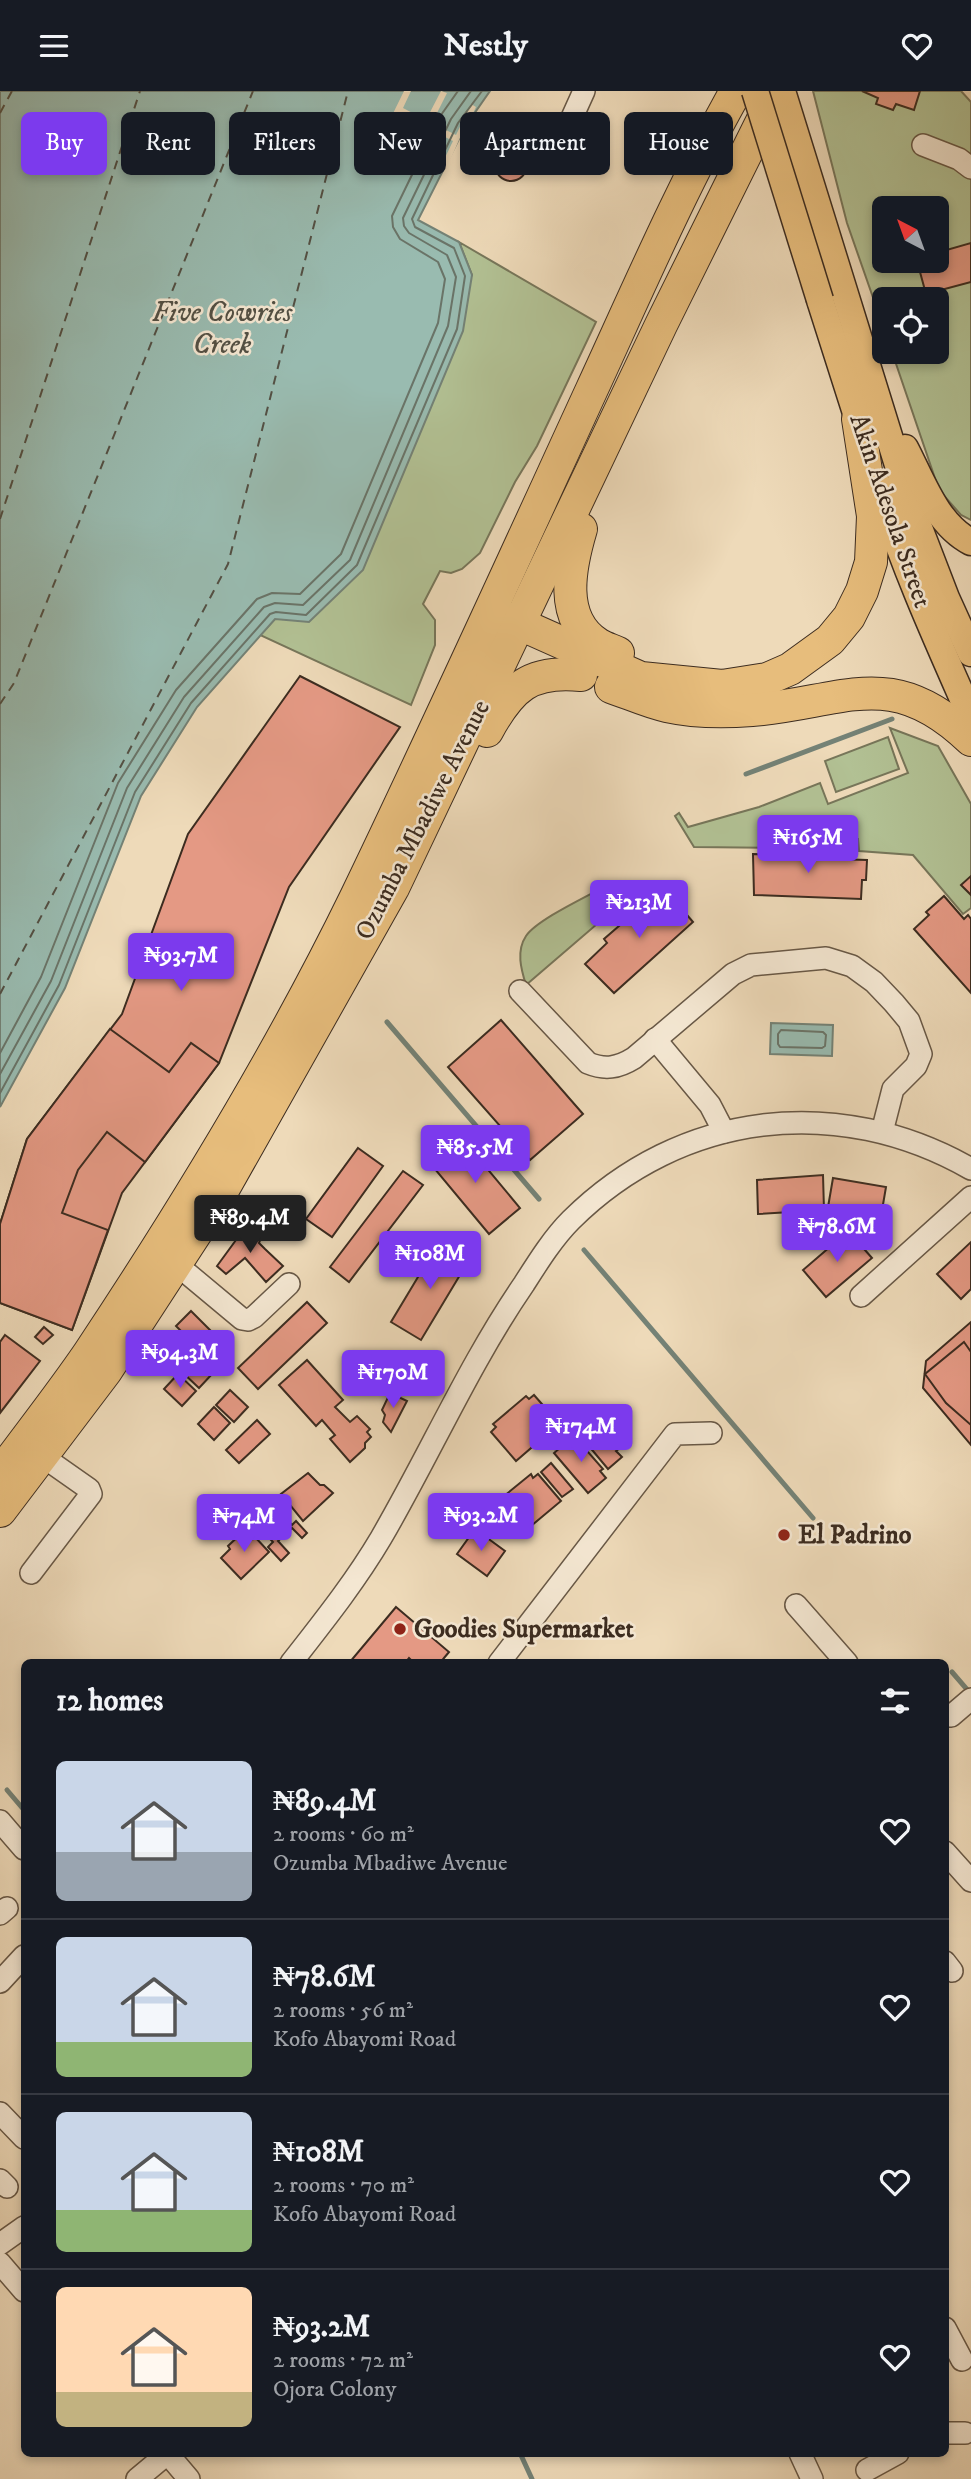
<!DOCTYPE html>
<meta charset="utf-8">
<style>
:root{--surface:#171b24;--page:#242831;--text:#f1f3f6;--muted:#9ea1a6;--line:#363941;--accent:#7c3aed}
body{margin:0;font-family:"IM FELL DW Pica",serif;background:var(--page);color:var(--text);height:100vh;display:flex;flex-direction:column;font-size:26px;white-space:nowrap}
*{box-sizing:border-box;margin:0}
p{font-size:23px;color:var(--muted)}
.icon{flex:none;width:38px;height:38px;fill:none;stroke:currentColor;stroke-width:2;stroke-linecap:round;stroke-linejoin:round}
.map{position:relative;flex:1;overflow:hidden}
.drawer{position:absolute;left:21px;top:1568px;width:928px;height:798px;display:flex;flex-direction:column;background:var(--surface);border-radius:10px;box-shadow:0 4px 10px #0003}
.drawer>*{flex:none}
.hud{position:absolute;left:21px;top:21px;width:929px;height:63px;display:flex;gap:14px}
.needle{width:46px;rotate:319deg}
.buttons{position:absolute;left:872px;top:105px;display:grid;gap:14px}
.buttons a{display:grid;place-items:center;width:77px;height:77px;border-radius:10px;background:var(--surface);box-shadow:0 4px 10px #0003;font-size:35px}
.price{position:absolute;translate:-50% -60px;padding:0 16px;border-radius:7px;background:var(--accent);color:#fff;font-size:23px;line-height:46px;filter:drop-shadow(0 2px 4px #0008)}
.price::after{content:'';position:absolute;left:50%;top:42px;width:21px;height:16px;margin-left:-10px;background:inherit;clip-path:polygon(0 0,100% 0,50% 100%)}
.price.active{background:#222;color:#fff}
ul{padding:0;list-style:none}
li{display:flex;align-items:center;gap:21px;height:175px;padding:0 35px}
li+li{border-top:2px solid var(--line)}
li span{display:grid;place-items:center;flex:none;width:196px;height:140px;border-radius:10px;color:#555}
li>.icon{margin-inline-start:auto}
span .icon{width:84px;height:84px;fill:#fffc;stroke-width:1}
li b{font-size:30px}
h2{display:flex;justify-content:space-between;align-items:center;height:84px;padding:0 35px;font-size:30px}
.pill{padding:0 24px;border-radius:10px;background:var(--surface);box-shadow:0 4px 10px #0003;font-size:24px;line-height:63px}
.pill.active{background:var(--accent);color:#fff}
header{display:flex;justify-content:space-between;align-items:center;height:91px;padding:0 35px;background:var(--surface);font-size:32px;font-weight:800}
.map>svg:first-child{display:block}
</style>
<header><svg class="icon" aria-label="menu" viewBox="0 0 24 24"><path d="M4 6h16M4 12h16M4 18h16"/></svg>Nestly<svg class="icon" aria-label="heart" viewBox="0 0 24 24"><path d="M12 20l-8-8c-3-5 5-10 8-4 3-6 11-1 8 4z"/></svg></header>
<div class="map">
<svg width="971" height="2388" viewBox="0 0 971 2388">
<rect width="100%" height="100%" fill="#eedab9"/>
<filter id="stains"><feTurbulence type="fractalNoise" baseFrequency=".00286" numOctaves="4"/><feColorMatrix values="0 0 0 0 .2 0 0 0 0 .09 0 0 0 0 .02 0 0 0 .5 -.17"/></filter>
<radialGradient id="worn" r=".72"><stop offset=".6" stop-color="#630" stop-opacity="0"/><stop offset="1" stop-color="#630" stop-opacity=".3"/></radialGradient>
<g fill="#b2c194" stroke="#77765a" stroke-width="2" fill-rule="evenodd">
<path d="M813 0H961L971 11V429L961 424 939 399 892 261H936V208H884V238L847 132ZM884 117H936V170H884Z"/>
<path d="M459 151 596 231 537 355 515 391 480 462 462 478 451 482 440 480 423 513 435 529V554L411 614 260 544 275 528 472 184Z"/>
<path d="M890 637 938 655 971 713V817L963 823 913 764 859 760 858 748 801 747 799 757 694 756 675 725 679 722 688 736 759 716 820 692 828 713 908 682Z"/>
<path d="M888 646 899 678 836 701 825 670Z"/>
<path d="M602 797 618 815 526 894C521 878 516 860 526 845 537 829 584 807 602 797Z"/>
</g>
<g fill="#99bbb0" stroke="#748276" stroke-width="2">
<path d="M0 0H490L465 36 418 129 459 151 472 184 463 240 363 479 309 531 275 528 197 616 141 705 65 897 0 1016Z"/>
<path d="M771 932 833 934 832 965 770 963Z"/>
</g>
<path fill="#eedab9" d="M404 0H411L403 17 426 29 441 0 447 2 432 32 456 44 471 13 476 16 462 46 463 40 462 42 446 79 440 77 453 50 429 38 416 65 411 62 423 35 400 23 386 50 381 47Z"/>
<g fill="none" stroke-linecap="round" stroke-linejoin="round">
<g stroke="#6a7468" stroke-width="2">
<path d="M781 939 823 941 826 944 825 955 822 957 780 956 778 953V943Z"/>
<path d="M0 962 41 886 118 692 176 599 257 508 272 502 300 503 341 463 438 232 445 188 438 171 400 148 393 136 392 125 441 24 458 0"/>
<path d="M0 983 51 890 127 697 184 606 264 516 275 512 303 514 350 469 448 235 456 186 447 164 409 142 404 135 403 127 451 28 471 0"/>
<path d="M0 1002 59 894 135 701 191 612 270 523 276 521 306 524 357 474 457 238 465 185 454 157 415 136 412 128 458 32 482 0"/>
</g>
<g stroke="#748276" stroke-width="5">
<path d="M746 683 892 628"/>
<path d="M387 931 539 1108"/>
<path d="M584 1159 813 1427"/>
<path d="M952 1581 971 1603"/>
<path d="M7 1699 24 1719"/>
<path d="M520 2362 532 2388"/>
</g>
<g stroke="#535044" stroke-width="2" stroke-dasharray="9 7" stroke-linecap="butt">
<path d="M0 22 12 0"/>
<path d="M0 428 140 0"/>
<path d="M0 613 14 592 253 0"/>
<path d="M0 903 228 473 348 0"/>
</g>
</g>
<g fill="#e49984" stroke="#3c2c20" stroke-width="2">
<path d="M862 0H920L914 19 896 13 893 19 876 13 878 7Z"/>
<circle cx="511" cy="74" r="16"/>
<path d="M971 152V191L926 203 917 170H936V162Z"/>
<path d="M300 585 400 636 289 796 219 972 122 1102 72 1239 0 1212V1133L27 1048 122 923 188 743Z"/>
<path d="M784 760 836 761V768L867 769 866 789H862L861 808 754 804 753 763 783 764Z"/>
<path d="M971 785V804L961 794Z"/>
<path d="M668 797 684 815 681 817 693 831 614 902 585 873 607 852 604 848 642 815 644 817Z"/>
<path d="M944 805 964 828 968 824 971 828V902L914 838 929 824 926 821Z"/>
<path d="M501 929 583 1023 530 1069 448 976Z"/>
<path d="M110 938 169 981 191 952 219 972 145 1071 107 1041 78 1079 62 1122 108 1139 72 1239 0 1212V1133L27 1048Z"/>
<path d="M460 1045 520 1117 489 1143 429 1071Z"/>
<path d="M358 1057 383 1075 332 1146 306 1128Z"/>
<path d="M403 1080 423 1094 349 1191 330 1176Z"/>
<path d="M823 1084 824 1119 758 1123 757 1089Z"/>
<path d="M833 1087 886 1096 880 1131 827 1122Z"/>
<path d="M247 1134 261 1147 259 1152 265 1158 283 1175 266 1191 245 1167 226 1183 217 1175Z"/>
<path d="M850 1142 872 1167 826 1206 803 1179 845 1143Z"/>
<path d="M439 1151 469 1169 421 1249 391 1231Z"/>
<path d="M971 1151V1198L961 1208 937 1183Z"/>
<path d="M307 1211 327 1232 258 1298 238 1277Z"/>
<path d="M191 1220 231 1260 216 1275 176 1235Z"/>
<path d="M971 1231V1354L923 1297 926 1270Z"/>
<path d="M44 1236 53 1244 43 1253 35 1246Z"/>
<path d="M5 1244 40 1270 0 1322V1251Z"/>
<path d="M964 1251 971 1261V1334L946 1312 925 1283Z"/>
<path d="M195 1265 213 1282 199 1297 181 1280Z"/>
<path d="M307 1269 343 1309 335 1316 350 1331 357 1325 370 1338 367 1341 371 1346 365 1352V1357L350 1371 330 1348 335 1344 322 1329 316 1335 279 1294Z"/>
<path d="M178 1283 196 1300 182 1315 164 1298Z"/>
<path d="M230 1299 248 1316 234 1331 216 1314Z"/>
<path d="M390 1302 407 1310 391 1341 383 1331 385 1324 382 1319Z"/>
<path d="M534 1304 570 1345 555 1358 545 1345 516 1370 491 1341 496 1336 493 1333 526 1305 529 1308Z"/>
<path d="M214 1316 230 1332 214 1349 198 1333Z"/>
<path d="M598 1325 614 1345 619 1342 627 1352 616 1360 622 1366 608 1378 578 1342Z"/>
<path d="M257 1329 270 1343 239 1372 226 1359Z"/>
<path d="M574 1345 603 1378 600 1380 606 1387 588 1402 554 1362Z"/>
<path d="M551 1372 573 1398 562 1406 541 1381Z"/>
<path d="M308 1382 320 1394H324L333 1402 303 1430 281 1403Z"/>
<path d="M531 1383 533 1387 538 1383 561 1410 519 1445 496 1418 501 1414 498 1410Z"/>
<path d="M273 1414 292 1434 296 1430 307 1442 302 1447 292 1437 278 1450 289 1462 281 1470 268 1456 273 1451 255 1432Z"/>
<path d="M475 1438 505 1460 487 1485 457 1463Z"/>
<path d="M245 1439 253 1448 255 1446 269 1461 241 1488 221 1467 230 1458 228 1455Z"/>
<path d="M396 1516 449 1561 444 1567 440 1572H414L409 1567 405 1572H349Z"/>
</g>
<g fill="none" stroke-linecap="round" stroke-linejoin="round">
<defs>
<g id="minor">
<path d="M570 31 584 0"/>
<path d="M923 54 959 68 971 77"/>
<path d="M520 900 588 972C605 979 618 977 634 967L733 883 751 874 826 867 852 875 874 891 894 912 909 930 921 963 916 975 893 998 882 1041"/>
<path d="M655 948 710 1014 724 1041"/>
<path d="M176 1173 242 1228 248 1229 254 1226 289 1193"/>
<path d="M861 1205 971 1106"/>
<path d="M31 1482 91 1403 89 1398 42 1365"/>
<path d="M796 1514 847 1572"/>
<path d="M291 1572C323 1531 355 1491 381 1447 430 1363 469 1273 524 1193 538 1171 553 1147 571 1129 681 1020 838 1002 971 1078"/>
<path d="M499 1572 675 1343 711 1342"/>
<path d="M945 1623 951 1625 971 1608"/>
<path d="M0 1730 24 1758"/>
<path d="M945 1761 971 1790"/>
<path d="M0 1823 7 1817"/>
<path d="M945 1871 952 1880"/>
<path d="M0 1891 24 1865"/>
<path d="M0 2022 24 2047"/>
<path d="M0 2089 7 2096"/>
<path d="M0 2153 24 2136"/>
<path d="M0 2172 24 2200"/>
<path d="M945 2237 962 2269"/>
<path d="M945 2342H965"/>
<path d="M167 2362 189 2388"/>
<path d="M800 2362 812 2388"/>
<path d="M867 2379 898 2362"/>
<path d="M137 2388 167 2363"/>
</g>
<g id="major">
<path d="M782 0 911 416 946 507 971 562"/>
<path d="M820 209 864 347"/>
<path d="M905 357C922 389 936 433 971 451"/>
<path d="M878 394C903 474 937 549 971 626"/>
</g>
<g id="highway">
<path d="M581 438C570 475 558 528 598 553 604 557 612 559 618 562"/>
<path d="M502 525 641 587 722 595 767 588 790 578 830 549 849 526 862 500 871 471 873 425 858 328"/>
<path d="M611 596C629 602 648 611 667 615 694 621 724 621 752 619 844 612 891 572 971 649"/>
<path d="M487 640C511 596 530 579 581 584"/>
<path d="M0 1383C30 1342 61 1303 89 1262 186 1116 279 964 356 806 437 638 514 468 592 298 638 198 682 96 736 0"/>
<path d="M0 1420 106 1280 216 1111 393 797 661 234 777 0"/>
</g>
</defs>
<use href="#minor" stroke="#685846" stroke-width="24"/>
<use href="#major" stroke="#3c2c20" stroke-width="29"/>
<use href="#highway" stroke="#3c2c20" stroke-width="34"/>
<use href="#minor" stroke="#f4e7d2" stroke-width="21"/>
<use href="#major" stroke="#e7bd7c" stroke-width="26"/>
<use href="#highway" stroke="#e7bd7c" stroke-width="32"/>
<defs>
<path id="major-bridge" d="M755 0 820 209"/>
</defs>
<use href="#major-bridge" stroke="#3c2c20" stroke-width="29" stroke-linecap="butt"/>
<use href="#major-bridge" stroke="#e7bd7c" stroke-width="26"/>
</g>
<g fill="#8f2418" stroke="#f4e7d2" stroke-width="2.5">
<circle cx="784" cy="1444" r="7"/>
<circle cx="400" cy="1538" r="7"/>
</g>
<g text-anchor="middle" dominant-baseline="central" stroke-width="5" stroke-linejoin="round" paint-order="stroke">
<g font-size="26" fill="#3c2c20" stroke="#f4e7d2">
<text transform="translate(890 420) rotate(71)">Akin Adesola Street</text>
<text transform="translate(423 729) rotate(-63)">Ozumba Mbadiwe Avenue</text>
</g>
<g font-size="26" font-weight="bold" fill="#3c2c20" stroke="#f4e7d2" text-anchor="start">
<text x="798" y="1444">El Padrino</text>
<text x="414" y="1538">Goodies Supermarket</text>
</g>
<g font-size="28" font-style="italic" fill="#535044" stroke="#f4e7d2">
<text x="222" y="221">Five Cowries<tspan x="222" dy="32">Creek</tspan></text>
</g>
</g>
<rect width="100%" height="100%" filter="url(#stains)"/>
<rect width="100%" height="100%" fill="url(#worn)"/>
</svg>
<div class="buttons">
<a><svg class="needle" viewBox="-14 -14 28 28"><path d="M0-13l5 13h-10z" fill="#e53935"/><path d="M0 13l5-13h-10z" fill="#9ea1a6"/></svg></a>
<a><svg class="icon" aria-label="locate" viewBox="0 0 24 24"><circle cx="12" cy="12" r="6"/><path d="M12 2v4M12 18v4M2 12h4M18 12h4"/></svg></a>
</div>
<b class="price" style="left:808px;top:784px">₦165M</b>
<b class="price" style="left:639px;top:849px">₦213M</b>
<b class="price" style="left:181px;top:902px">₦93.7M</b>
<b class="price" style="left:475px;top:1094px">₦85.5M</b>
<b class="price active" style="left:250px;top:1164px">₦89.4M</b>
<b class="price" style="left:837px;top:1173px">₦78.6M</b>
<b class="price" style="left:430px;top:1200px">₦108M</b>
<b class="price" style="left:180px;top:1299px">₦94.3M</b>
<b class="price" style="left:393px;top:1319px">₦170M</b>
<b class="price" style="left:581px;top:1373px">₦174M</b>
<b class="price" style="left:481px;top:1462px">₦93.2M</b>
<b class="price" style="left:244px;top:1463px">₦74M</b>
<div class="hud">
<a class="pill active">Buy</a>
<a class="pill">Rent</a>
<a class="pill">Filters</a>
<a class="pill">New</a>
<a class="pill">Apartment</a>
<a class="pill">House</a>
</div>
<section class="drawer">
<h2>12 homes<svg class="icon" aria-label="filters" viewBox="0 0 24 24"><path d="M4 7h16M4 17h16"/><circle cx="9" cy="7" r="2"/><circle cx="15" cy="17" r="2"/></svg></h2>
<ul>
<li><span style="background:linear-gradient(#c9d6e8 65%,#9aa5b1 0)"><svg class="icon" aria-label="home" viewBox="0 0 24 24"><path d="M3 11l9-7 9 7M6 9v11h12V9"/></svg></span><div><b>₦89.4M</b><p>2 rooms · 60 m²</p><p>Ozumba Mbadiwe Avenue</p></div><svg class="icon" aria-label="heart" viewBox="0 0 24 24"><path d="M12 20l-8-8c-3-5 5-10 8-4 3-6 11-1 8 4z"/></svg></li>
<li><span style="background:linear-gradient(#c9d6e8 75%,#8fb573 0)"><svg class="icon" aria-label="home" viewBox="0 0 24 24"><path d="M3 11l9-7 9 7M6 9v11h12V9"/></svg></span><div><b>₦78.6M</b><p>2 rooms · 56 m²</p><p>Kofo Abayomi Road</p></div><svg class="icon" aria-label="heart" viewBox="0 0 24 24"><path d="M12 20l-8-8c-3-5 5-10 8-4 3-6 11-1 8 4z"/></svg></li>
<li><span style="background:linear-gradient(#c9d6e8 70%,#8fb573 0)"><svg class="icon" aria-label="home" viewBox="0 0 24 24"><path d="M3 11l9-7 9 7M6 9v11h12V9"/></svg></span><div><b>₦108M</b><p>2 rooms · 70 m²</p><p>Kofo Abayomi Road</p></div><svg class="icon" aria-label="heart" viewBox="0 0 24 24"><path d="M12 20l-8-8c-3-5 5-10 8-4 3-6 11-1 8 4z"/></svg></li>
<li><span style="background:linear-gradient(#ffd9b3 75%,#c2b280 0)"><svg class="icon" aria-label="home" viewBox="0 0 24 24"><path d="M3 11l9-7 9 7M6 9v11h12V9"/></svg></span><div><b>₦93.2M</b><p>2 rooms · 72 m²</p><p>Ojora Colony</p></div><svg class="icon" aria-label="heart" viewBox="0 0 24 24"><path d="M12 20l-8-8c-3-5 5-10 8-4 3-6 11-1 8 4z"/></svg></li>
</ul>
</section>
</div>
